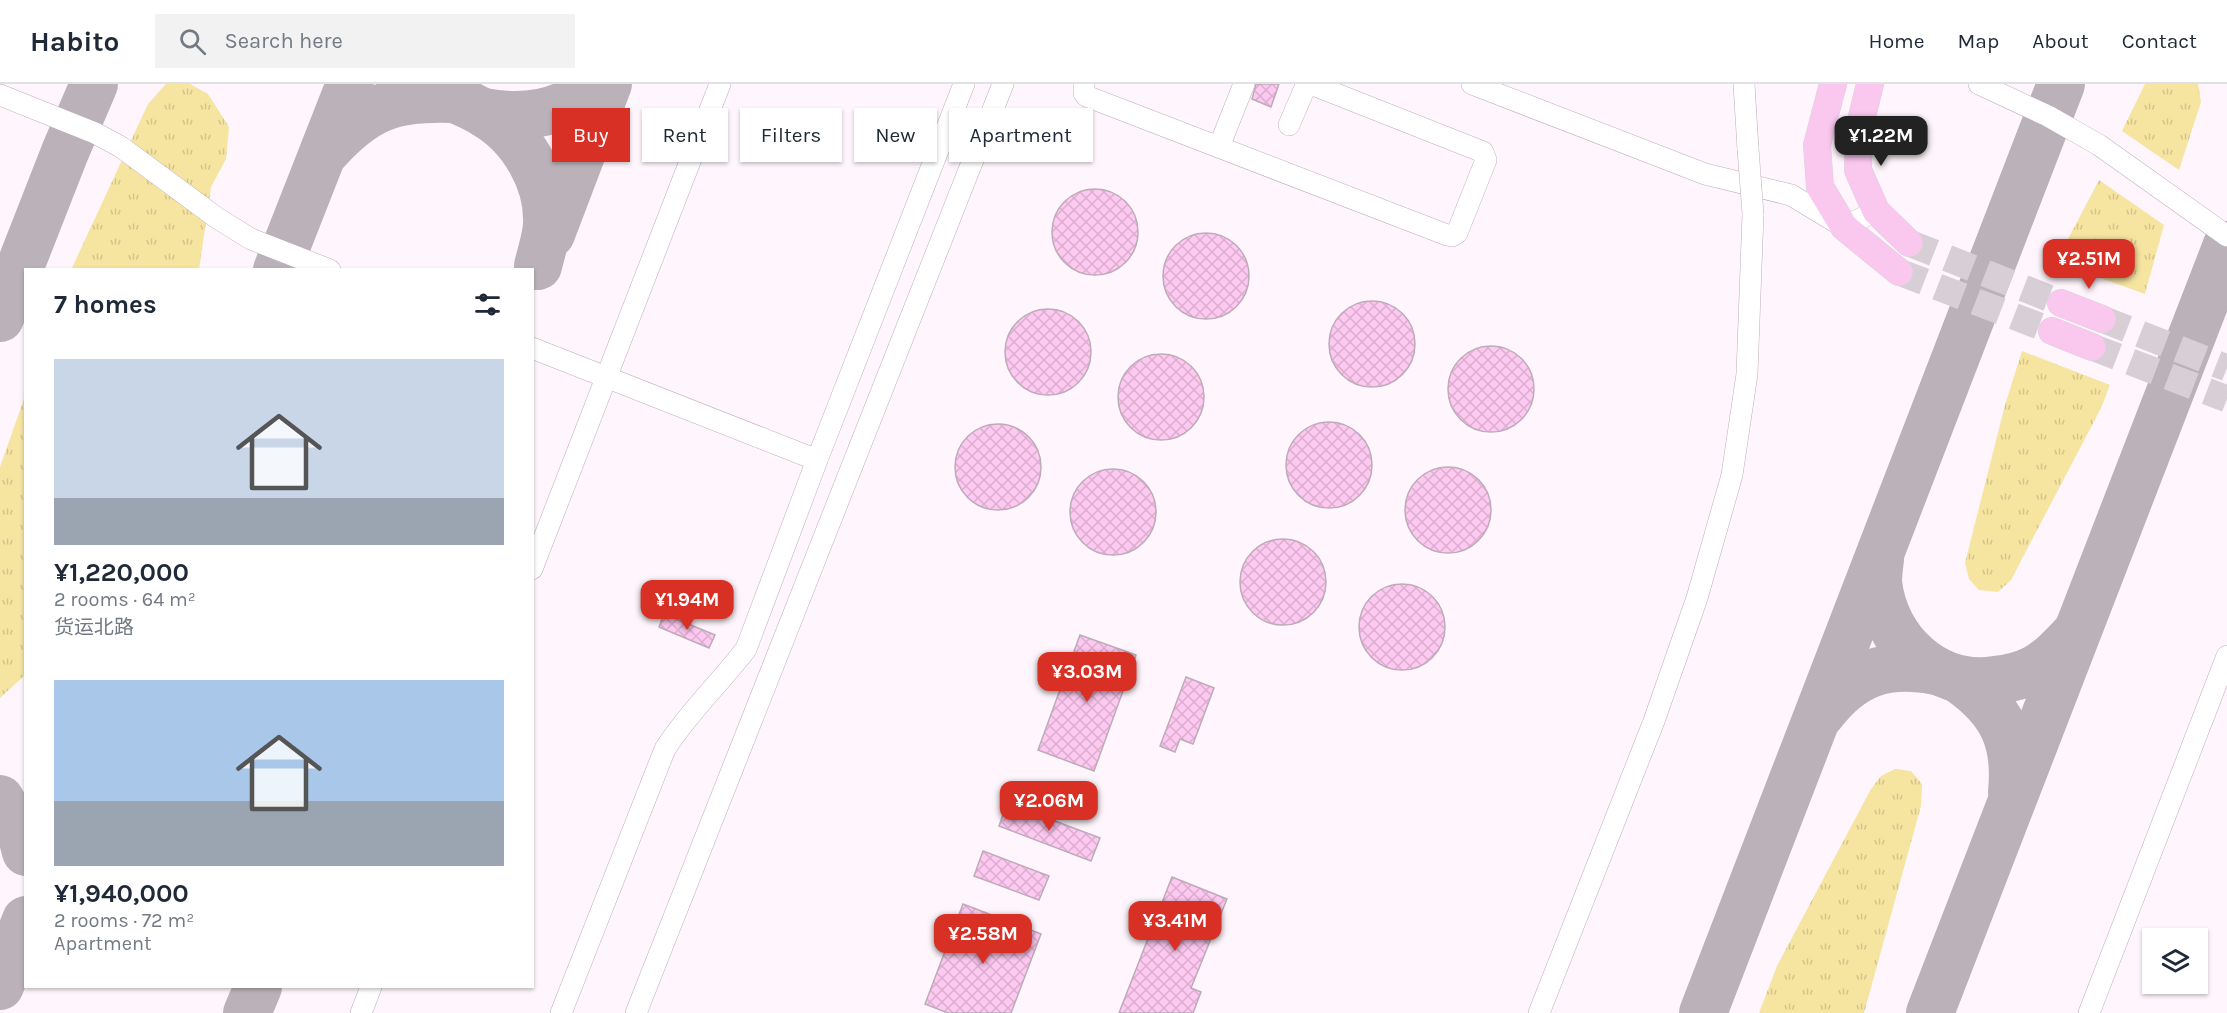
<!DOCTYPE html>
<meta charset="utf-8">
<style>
:root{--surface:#fff;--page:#f2f2f3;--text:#1f2937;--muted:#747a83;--line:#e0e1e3;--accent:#d93025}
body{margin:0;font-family:Karla,"Noto Sans SC",sans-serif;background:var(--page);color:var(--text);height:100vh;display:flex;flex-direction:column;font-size:22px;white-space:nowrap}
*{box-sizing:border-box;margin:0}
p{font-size:20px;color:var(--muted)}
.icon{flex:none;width:33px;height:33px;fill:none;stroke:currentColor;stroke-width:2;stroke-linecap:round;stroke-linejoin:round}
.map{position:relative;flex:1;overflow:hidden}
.side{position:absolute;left:24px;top:184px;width:510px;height:720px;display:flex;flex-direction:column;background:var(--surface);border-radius:0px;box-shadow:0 2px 4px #0004}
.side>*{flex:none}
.top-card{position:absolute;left:552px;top:24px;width:570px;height:54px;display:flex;gap:12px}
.buttons{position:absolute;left:2142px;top:844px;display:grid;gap:12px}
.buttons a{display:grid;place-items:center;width:66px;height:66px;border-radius:0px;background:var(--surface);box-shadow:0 2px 4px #0004;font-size:30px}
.price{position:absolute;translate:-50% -51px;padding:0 14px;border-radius:12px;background:var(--accent);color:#fff;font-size:20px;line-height:39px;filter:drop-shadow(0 2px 3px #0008)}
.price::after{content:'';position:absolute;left:50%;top:36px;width:18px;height:14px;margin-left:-9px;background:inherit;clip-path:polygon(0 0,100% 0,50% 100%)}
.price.active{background:#222;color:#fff}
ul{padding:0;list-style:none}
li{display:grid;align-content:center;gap:12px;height:318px;padding:0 30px}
li span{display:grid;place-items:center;height:186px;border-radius:0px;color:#555}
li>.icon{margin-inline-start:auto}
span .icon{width:108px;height:108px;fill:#fffc;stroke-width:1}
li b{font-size:26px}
h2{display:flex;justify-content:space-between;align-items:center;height:72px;padding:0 30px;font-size:26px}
.pill{padding:0 21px;border-radius:0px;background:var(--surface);box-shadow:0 2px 4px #0004;font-size:21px;line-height:54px}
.pill.active{background:var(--accent);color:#fff}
header{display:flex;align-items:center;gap:36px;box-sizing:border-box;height:84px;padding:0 30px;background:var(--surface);border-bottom:2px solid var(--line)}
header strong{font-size:28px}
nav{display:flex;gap:33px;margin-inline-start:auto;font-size:21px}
.search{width:420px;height:54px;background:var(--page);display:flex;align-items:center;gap:15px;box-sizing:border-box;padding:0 21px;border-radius:0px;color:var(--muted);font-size:22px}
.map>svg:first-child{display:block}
</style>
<header>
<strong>Habito</strong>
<div class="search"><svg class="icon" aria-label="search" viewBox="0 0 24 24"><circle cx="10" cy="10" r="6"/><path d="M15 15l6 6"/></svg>Search here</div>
<nav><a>Home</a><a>Map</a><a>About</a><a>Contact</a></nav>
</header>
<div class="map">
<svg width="2227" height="929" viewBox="0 0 2227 929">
<defs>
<pattern id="grass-tufts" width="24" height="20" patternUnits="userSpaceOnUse" patternTransform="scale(1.5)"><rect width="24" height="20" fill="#f6e4a1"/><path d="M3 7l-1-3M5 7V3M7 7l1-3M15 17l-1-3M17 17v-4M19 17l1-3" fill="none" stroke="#d4c48b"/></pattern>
<pattern id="building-cross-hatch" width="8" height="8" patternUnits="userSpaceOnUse" patternTransform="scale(1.5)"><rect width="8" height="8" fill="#fec9f1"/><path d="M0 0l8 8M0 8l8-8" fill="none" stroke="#dbadcf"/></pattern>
</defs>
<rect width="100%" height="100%" fill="#fef6fc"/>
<g fill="url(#grass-tufts)">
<path d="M166 0H190L208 10 229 43 226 75 211 103 199 186H71L148 20Z"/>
<path d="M2145 0H2198L2201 18 2179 86 2122 47Z"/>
<path d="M2099 96 2164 141 2145 210 2056 178Z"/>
<path d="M2022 267 2110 301 2101 324 2011 496 1998 508 1979 506 1969 495 1965 479 2005 321Z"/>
<path d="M25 312V591L0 614V383Z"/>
<path d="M1895 685 1911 687 1922 700 1921 722 1864 929H1759L1777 882 1871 705 1881 692Z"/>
</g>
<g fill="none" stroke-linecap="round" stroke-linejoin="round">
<g stroke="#bab2b8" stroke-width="48">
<path d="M413 0C437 9 464 16 485 30 523 52 549 98 547 141 546 155 541 169 538 182"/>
<path d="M483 28C523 35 565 31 594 0"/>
<path d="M326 67C366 23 393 13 452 15"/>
<path d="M551 150 608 0"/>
<path d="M277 186 350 0"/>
<path d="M0 234 65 68 94 0"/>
<path d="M1880 475C1879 483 1878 491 1878 498 1884 557 1935 605 1995 596 2008 595 2023 591 2035 585 2051 576 2063 563 2076 549"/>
<path d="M1961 597C2002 626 2017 657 2012 708"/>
<path d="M1821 630C1852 589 1886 577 1936 587"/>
<path d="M0 715 21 749 26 768"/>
<path d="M0 902 26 836"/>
<path d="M247 929 258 903"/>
<path d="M1703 929 2061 0"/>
<path d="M1930 929 2227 161"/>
</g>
</g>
<g fill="url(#building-cross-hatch)" stroke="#beabb9" stroke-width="1.5">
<path d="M1256 0H1279L1271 23 1252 15Z"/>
<circle cx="1095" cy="148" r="43"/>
<circle cx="1206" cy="192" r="43"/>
<circle cx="1372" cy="260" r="43"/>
<circle cx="1048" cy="268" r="43"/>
<circle cx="1491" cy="305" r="43"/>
<circle cx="1161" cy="313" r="43"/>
<circle cx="1329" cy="381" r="43"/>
<circle cx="998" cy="383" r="43"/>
<circle cx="1448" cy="426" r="43"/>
<circle cx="1113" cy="428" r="43"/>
<circle cx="1283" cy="498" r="43"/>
<circle cx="1402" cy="543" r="43"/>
<path d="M664 530 715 551 709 564 659 543Z"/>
<path d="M1080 551 1136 571 1094 687 1038 666Z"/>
<path d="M1186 593 1214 604 1193 660 1180 655 1175 668 1160 662Z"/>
<path d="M1007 719 1100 754 1091 777 999 742Z"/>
<path d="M983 767 1049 792 1039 816 974 792Z"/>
<path d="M1172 793 1227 815 1191 904 1201 908 1193 929H1119Z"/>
<path d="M963 820 1041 850 1011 929H948L925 920Z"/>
</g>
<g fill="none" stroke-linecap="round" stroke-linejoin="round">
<g stroke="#d7cfd5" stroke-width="27" stroke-dasharray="27 14" stroke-linecap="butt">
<path d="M1909 159 2061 219"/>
<path d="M1899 188 2052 247"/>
<path d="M2102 235 2227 284"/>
<path d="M2092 263 2227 315"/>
</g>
<defs>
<g id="minor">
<path d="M1084 0V9L1086 12 1447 151 1452 152 1457 149 1486 76 1483 68 1478 66 1316 2 1309 1 1304 6 1289 41"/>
<path d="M1472 0 1705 90 1791 111 1844 143 1876 127"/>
<path d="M1744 0 1748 65"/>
<path d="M1979 0 2048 32 2099 61 2227 152"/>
<path d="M0 11 95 49 121 63 217 134 251 155 330 186"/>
<path d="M1219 63 1244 0"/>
<path d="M532 264 817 376"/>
<path d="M532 485 720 0"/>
<path d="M361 929 371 903"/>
<path d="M561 929 665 665C688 629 720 599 746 565L817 376 964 0"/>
<path d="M636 929 1003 0"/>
<path d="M1539 929 1654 637 1697 514 1732 391 1747 290 1753 130"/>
<path d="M2089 929 2227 572"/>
</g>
<g id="major">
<path d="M1833 0 1817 61 1820 103 1844 143 1899 188"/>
<path d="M1870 0 1859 45 1858 86 1876 127 1909 159"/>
<path d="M2061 219 2102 235"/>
<path d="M2052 247 2092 263"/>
</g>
</defs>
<use href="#minor" stroke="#c0adbb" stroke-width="22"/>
<use href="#major" stroke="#d8d6d8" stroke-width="28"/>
<use href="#minor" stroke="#fff" stroke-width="21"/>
<use href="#major" stroke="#fac7ee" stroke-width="27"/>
<defs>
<path id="minor-bridge" d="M1748 65 1753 130"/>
</defs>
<use href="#minor-bridge" stroke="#c0adbb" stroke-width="22" stroke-linecap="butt"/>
<use href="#minor-bridge" stroke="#fff" stroke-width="21"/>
</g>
</svg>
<div class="buttons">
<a><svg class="icon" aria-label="layers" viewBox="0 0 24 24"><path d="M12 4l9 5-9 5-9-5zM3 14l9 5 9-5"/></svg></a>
</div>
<b class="price active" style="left:1881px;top:83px">¥1.22M</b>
<b class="price" style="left:2089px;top:206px">¥2.51M</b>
<b class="price" style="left:687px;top:547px">¥1.94M</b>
<b class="price" style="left:1087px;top:619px">¥3.03M</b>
<b class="price" style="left:1049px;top:748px">¥2.06M</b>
<b class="price" style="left:1175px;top:868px">¥3.41M</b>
<b class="price" style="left:983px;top:881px">¥2.58M</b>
<div class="top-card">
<a class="pill active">Buy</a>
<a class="pill">Rent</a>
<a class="pill">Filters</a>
<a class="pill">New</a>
<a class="pill">Apartment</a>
</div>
<section class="side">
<h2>7 homes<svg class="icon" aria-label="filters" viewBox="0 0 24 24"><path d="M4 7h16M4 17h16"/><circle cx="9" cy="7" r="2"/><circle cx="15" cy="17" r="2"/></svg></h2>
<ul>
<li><span style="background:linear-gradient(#c9d6e8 75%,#9aa5b1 0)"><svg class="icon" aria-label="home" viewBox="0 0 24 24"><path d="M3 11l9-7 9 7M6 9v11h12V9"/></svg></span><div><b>¥1,220,000</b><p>2 rooms · 64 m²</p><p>货运北路</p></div></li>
<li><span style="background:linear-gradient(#a9c7e8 65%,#9aa5b1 0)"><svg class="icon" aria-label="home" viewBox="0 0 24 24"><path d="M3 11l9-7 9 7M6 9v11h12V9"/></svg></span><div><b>¥1,940,000</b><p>2 rooms · 72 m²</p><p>Apartment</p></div></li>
</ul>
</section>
</div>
